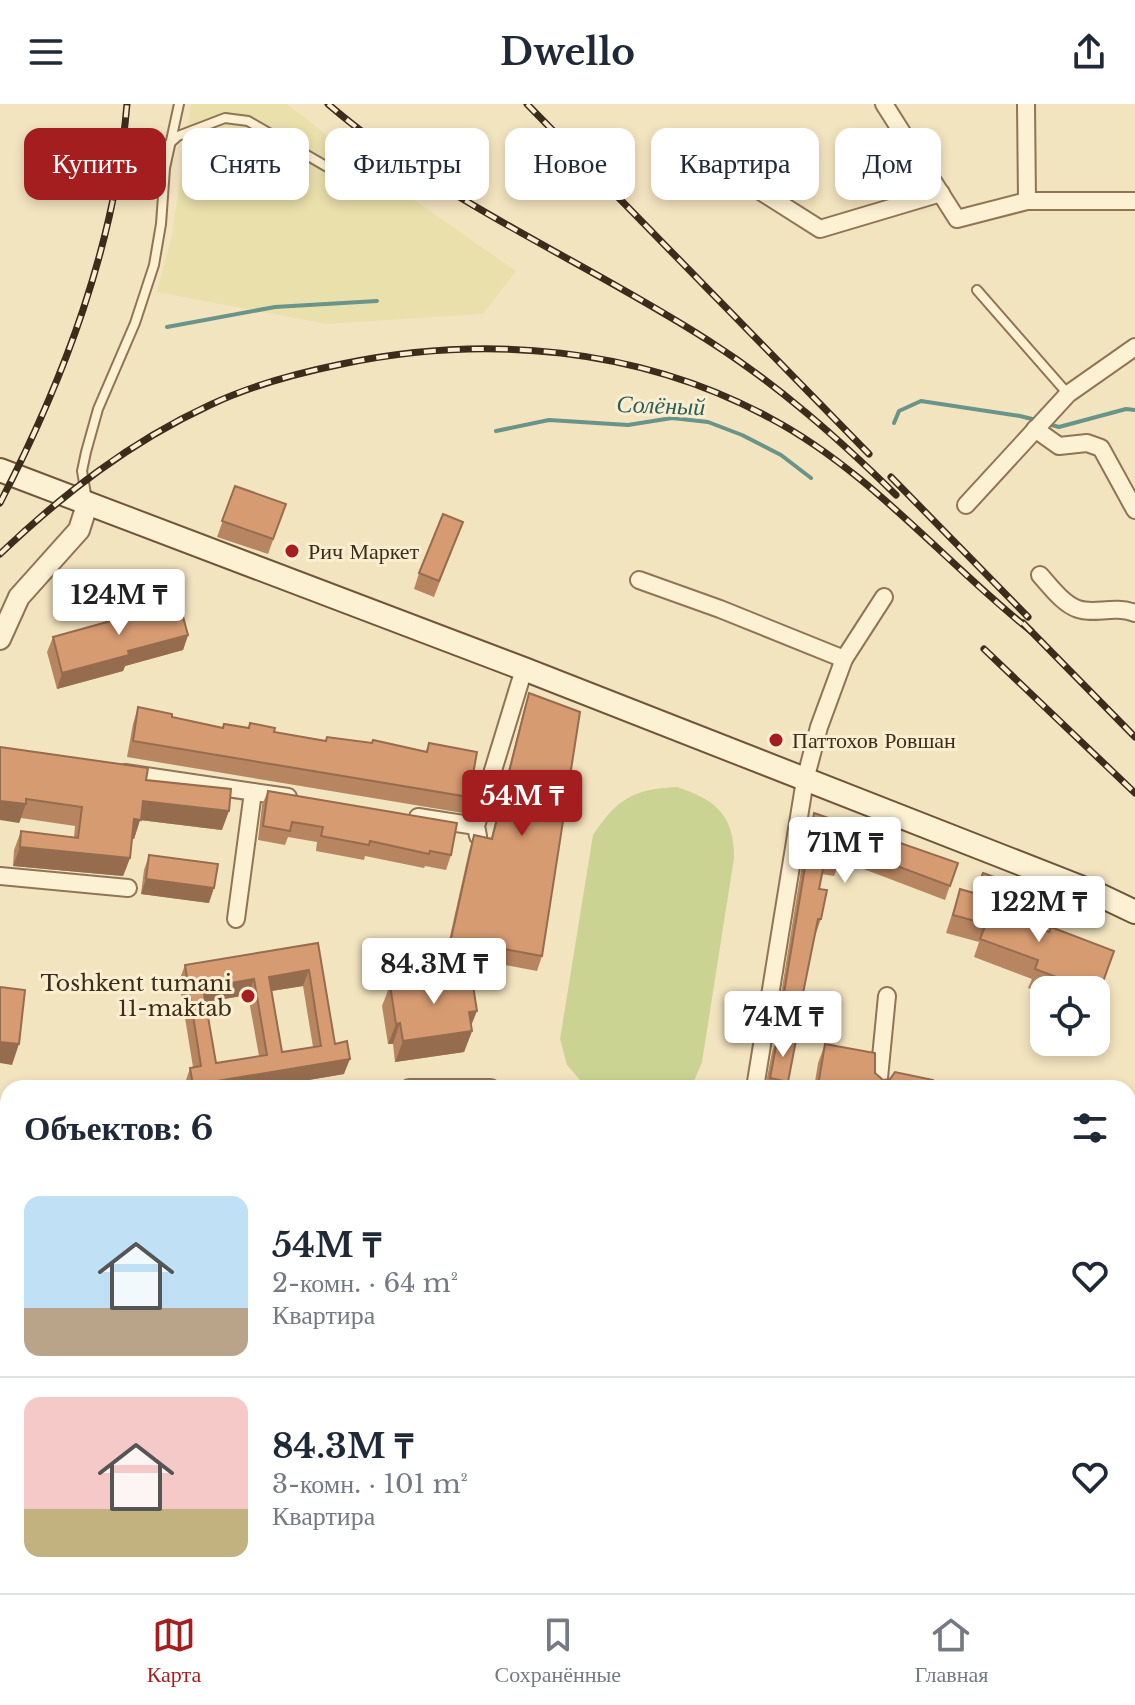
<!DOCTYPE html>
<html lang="ru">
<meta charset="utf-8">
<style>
:root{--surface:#fff;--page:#f6f6f7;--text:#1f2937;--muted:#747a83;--line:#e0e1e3;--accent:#a51e1f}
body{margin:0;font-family:"Libre Baskerville",serif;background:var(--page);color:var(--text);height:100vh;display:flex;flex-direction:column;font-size:30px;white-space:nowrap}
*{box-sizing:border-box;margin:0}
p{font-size:26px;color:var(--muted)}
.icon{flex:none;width:44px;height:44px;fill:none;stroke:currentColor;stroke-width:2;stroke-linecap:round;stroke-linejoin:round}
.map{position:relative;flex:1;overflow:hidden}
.side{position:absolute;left:0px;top:976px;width:1136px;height:514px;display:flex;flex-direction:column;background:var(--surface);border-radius:24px 24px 0 0;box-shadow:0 4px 12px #0003}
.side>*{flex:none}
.hud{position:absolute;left:24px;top:24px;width:1088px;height:72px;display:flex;gap:16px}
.tools{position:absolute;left:1030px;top:872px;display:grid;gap:16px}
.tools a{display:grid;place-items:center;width:80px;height:80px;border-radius:16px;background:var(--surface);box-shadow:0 4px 12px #0003;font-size:40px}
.price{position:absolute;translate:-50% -68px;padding:0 18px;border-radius:8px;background:#fff;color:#222;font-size:26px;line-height:52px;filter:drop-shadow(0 2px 4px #0008)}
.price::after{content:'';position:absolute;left:50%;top:48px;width:24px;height:18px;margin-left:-12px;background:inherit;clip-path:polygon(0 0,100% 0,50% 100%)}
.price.current{background:var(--accent);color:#fff}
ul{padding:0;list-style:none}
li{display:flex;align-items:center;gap:24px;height:200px;padding:0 24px}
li+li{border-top:2px solid var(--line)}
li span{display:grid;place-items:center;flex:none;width:224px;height:160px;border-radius:16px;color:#555}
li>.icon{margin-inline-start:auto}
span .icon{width:96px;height:96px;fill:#fffc;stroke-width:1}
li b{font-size:34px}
h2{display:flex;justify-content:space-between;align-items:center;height:96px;padding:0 24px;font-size:34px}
.chip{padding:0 28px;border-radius:16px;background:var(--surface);box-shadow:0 4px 12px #0003;font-size:28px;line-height:72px}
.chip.current{background:var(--accent);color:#fff}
header{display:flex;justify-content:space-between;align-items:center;height:104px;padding:0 24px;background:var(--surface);font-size:36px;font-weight:800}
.tabs{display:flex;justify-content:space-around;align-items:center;height:112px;border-top:2px solid var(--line);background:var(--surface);font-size:22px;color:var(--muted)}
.tabs a{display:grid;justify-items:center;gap:4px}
.tabs .current{color:var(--accent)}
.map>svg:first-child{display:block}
</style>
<header><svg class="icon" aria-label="menu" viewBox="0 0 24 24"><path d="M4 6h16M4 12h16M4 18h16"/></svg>Dwello<svg class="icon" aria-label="share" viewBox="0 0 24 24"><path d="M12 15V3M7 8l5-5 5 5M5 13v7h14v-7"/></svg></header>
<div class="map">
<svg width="1135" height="1489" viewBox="0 0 1135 1489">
<rect width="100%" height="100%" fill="#f3e4c0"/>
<path fill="#eae0ac" d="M191 0H287L380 72 516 167 483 210 327 220 157 188 172 131Z"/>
<path fill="#cbd392" d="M677 683C716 696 734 711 734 754L702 958 692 982 688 984H587L567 961 560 935 593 731C617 695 633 685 677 683Z"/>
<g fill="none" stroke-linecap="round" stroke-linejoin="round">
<g stroke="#699489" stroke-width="4">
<path d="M167 223 275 203 377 197"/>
<path d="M894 319 899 307 921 297 1020 312 1036 316"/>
<path d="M1048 320 1059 323 1126 305 1135 306"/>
<path d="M496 327 549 316 628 321 672 314 708 318 742 331 781 351 811 374"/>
</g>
<defs>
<g id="service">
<path d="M170 39 178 32 225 14 248 17 348 75"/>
<path d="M977 186 1068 290"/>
<path d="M87 396 82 367 86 348 98 305 135 219 154 161 161 120 165 64 179 0"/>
</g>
<g id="minor">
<path d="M884 0 957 115 1027 97H1135"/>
<path d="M1026 0 1027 97"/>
<path d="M719 61 820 125 941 89"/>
<path d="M1035 325 1059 342 1087 339 1101 344 1135 406"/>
<path d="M966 401 1068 290 1135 243"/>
<path d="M1040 471C1050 482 1063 500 1078 505 1095 511 1113 501 1135 509"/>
<path d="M639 476 720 505 844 555"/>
<path d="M125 669 288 693"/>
<path d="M418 713 476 722"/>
<path d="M478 732 476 722 524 565"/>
<path d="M0 772 128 784"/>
<path d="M236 815 253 688"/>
<path d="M409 984H491"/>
<path d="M755 984 805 676 819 623 844 555 884 493"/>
<path d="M878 984 887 892"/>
<path d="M1128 1235 1135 1236"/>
<path d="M155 1489 156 1482"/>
<path d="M340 1489 342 1482"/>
<path d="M671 1489 672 1482"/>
</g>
<path id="tertiary" d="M0 535 19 493 79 426 87 401"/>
<g id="secondary">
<path d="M0 366 524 565 1093 788 1135 808"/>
<path d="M1128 1469 1135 1444"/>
</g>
</defs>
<use href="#service" stroke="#8f7455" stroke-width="12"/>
<use href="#minor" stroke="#8f7455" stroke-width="20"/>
<use href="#tertiary" stroke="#8f7455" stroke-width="24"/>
<use href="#secondary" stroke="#705539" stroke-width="26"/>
<use href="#service" stroke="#fdf1d4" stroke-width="8"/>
<use href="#minor" stroke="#fdf1d4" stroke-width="16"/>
<use href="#tertiary" stroke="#fdf1d4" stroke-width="20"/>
<use href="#secondary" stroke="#fdf1d4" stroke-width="22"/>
<defs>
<g id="rail">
<path d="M328 0C442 98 583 156 709 237 778 281 838 334 896 391"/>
<path d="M527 0 869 350"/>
<path d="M891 373 1028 513"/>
<path d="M0 399C64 275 115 141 127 0"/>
<path d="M0 450C63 390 130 338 210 301 252 281 298 269 342 260 486 230 639 243 770 314 870 367 943 457 1031 527"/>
<path d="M1023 519 1135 633"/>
<path d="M984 545 1135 689"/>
</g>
</defs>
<use href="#rail" stroke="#3c2c1c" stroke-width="7"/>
<use href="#rail" stroke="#f9eed0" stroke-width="4" stroke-dasharray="12" stroke-linecap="butt"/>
</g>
<g fill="#b88561" fill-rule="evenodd">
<path d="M235 382 286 400 268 450 217 433Z"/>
<path d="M457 433 434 493 414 485 419 469Z"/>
<path d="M188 531 183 546 125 562 123 567 57 585 47 548 53 533Z"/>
<path d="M529 589 542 852 537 867 446 850 469 747 474 731 491 734 524 605Z"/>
<path d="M138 603 172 613 222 624 224 620 248 624 250 619 274 628 325 637 327 633 426 647 429 639 469 693 463 709 127 653 133 620Z"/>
<path d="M0 643 146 676 222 726 140 716 134 735 132 734 130 754 123 772 13 762 14 746 21 727 74 733 75 722 21 714 19 719Z"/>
<path d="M268 687 451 751 446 766 425 762 424 764 365 752 364 756 316 747 317 738 288 733 285 741 258 736 262 701Z"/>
<path d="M814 709 958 759 945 796 840 756 834 772 822 770 819 785 821 815 816 829H815L800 904 795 918 777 915 808 723Z"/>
<path d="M149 751 209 799 141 790 144 766Z"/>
<path d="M983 769 1019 782 1011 803 991 795 988 805 1049 828 1114 847 1096 896V886H1044V889L1028 884 1032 875 974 853 979 838 946 829 960 785 975 789Z"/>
<path d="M318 839 335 940 344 970 261 984H185V979L190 964 193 963 179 877 185 861ZM303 882 313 943 282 948 272 887ZM248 891 259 952 216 959 206 898Z"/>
<path d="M390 881 471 923 472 927 464 948 395 958 393 940H388L382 902Z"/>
<path d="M778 932 788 978 786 984H765L772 948Z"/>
<path d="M825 940 875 969 883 976 932 984H814L818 959Z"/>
<path d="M1128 1019 1135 1020V1050L1128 1048Z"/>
<path d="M8 1035V1073L0 1071V1066Z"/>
<path d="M0 1077 8 1079V1123L0 1121Z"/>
<path d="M1135 1180V1201L1130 1199Z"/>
<path d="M0 1188 8 1189V1222L0 1220Z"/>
<path d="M1128 1245 1135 1246V1273L1128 1271Z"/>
<path d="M0 1290 8 1291V1323L0 1322Z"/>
<path d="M111 1482H149V1489H109Z"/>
<path d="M819 1482H910L909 1484 907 1483 905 1489H859Z"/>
<path d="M938 1482H1022L1020 1489H945L937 1487Z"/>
</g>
<g fill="#966c4f">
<path d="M188 531 183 546 125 562 123 567 57 585 62 569 128 547Z"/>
<path d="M0 697 26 700 19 719 0 716Z"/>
<path d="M143 697 229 707 222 726 140 716 134 735 127 734 134 715Z"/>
<path d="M20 743 130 754 123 772 13 762Z"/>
<path d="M146 775 214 784 209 799 141 790Z"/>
<path d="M309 866 303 882 264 888 269 873Z"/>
<path d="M254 875 248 891 198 899 203 884Z"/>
<path d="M477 907 469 927V908Z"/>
<path d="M400 919 393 940H388L396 920Z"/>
<path d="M472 927 464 948 395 958 403 937Z"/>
<path d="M0 938 19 940 12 961 0 959Z"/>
<path d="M350 955 344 970 261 984H192L193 981Z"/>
<path d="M1128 1075 1135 1076V1091L1128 1090Z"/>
<path d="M1 1170H8V1185H0Z"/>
</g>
<g fill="#d69b71" stroke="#966c4f" stroke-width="2" fill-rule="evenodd">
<path d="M235 382 286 400 273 435 222 417Z"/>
<path d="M443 410 463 418 439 477 419 469Z"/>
<path d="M179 498 188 531 128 547 129 551 62 569 53 533Z"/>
<path d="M529 589 580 608 542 852 451 835 474 731 492 735Z"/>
<path d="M138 603 172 610V613L223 624 224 620 249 624 250 619 275 624 274 628 326 637 327 633 372 639 373 636 427 648 429 639 477 648 469 693 133 637Z"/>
<path d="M0 643 148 664 146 676 231 685 229 707 143 697 141 716 134 715 130 754 20 743 21 727 78 734 82 703 26 695V700L0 697Z"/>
<path d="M268 687 457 719 451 751 430 747 429 750 370 737 369 741 321 732 323 723 292 718 290 727 263 722Z"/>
<path d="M814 709 958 759 950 782 844 742 839 758 825 755 819 785 827 786 821 815H818L800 904 782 901Z"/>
<path d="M149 751 218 760 214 784 146 775Z"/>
<path d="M983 769 1019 782 1015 793 979 779Z"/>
<path d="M960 785 991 794 988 805 1049 828 1051 823 1114 847 1099 889 1096 888V886H1091L1035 865 1038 856 980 835 986 820 953 811Z"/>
<path d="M318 839 335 940 347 937 350 955 193 981 190 964 201 962 185 861ZM309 866 321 942 282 948 269 873ZM254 875 267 951 216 959 203 884Z"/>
<path d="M471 869 477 907 469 908 472 927 403 937 400 919 396 920 390 881Z"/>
<path d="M0 883 25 886 19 940 0 938Z"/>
<path d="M778 932 796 936 788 978 770 974Z"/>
<path d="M825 940 875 949V969L883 976 890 975 895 968 933 976 932 984H828L818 982Z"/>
<path d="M1128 1019 1135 1020V1039L1128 1037Z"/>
<path d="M8 1040V1056L5 1055Z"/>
<path d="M1128 1053 1135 1055V1076L1128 1075Z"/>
<path d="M0 1077 8 1079V1106L0 1104Z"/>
<path d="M0 1147 8 1148V1170L0 1171Z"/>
<path d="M0 1188 8 1189V1205L0 1204Z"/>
<path d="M1128 1245 1135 1246V1261L1128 1259Z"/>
<path d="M1128 1272 1135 1274V1299L1128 1324Z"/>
<path d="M0 1290 8 1291V1307L0 1305Z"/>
<path d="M0 1332 8 1333V1482H55L61 1484 63 1482H84L82 1489H0Z"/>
<path d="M116 1482H149V1489H114Z"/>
<path d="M170 1482H230L229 1489H169Z"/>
<path d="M291 1482H335L333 1489H289Z"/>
<path d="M694 1482H741L774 1489H692Z"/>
<path d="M982 1482H1022L1020 1489H997L998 1486Z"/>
<path d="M1043 1482H1072L1081 1484 1082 1482H1097L1095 1489H1042Z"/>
</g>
<g fill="#a51e1f" stroke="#f9eed0" stroke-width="3">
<circle cx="292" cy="447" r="8"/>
<circle cx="776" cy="636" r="8"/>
<circle cx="248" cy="892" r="8"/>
</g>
<g text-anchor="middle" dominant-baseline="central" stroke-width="6" stroke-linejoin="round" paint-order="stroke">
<g font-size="22" fill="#3c2c1c" stroke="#f9eed0" text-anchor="start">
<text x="308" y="447">Рич Маркет</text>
<text x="792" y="636">Паттохов Ровшан</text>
<text x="232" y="879" text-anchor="end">Toshkent tumani<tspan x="232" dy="25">11-maktab</tspan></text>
</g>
<g font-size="24" font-style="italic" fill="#295e5b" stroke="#f9eed0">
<text transform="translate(661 301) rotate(2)">Солёный</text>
</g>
</g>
</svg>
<div class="tools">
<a><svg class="icon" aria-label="locate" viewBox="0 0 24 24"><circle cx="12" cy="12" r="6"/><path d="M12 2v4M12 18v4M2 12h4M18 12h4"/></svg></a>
</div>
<b class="price" style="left:119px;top:533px">124M ₸</b>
<b class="price current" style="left:522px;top:734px">54M ₸</b>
<b class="price" style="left:845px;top:781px">71M ₸</b>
<b class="price" style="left:1039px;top:840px">122M ₸</b>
<b class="price" style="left:434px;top:902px">84.3M ₸</b>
<b class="price" style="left:783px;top:955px">74M ₸</b>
<div class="hud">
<a class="chip current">Купить</a>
<a class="chip">Снять</a>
<a class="chip">Фильтры</a>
<a class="chip">Новое</a>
<a class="chip">Квартира</a>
<a class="chip">Дом</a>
</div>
<section class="side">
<h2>Объектов: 6<svg class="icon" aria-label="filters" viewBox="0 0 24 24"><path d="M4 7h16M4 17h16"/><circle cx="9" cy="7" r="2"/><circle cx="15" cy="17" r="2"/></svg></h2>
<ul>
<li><span style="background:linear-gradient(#bfe0f5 70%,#b9a48a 0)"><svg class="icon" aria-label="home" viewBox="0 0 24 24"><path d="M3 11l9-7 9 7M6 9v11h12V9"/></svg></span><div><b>54M ₸</b><p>2-комн. · 64 m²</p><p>Квартира</p></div><svg class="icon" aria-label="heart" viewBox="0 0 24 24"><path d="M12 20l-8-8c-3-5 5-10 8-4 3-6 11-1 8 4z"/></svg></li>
<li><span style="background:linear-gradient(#f6c9c9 70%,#c2b280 0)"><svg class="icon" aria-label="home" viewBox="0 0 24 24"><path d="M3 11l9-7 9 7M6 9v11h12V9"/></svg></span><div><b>84.3M ₸</b><p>3-комн. · 101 m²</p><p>Квартира</p></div><svg class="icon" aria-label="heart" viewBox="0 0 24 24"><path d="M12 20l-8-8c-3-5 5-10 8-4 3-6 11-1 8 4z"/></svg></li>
</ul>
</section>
</div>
<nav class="tabs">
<a class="current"><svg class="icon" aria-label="map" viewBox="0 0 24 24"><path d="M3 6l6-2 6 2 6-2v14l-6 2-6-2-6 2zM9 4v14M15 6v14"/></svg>Карта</a>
<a><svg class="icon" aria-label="saved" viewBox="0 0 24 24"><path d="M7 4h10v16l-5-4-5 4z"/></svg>Сохранённые</a>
<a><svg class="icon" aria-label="home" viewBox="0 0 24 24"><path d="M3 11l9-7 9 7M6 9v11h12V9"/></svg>Главная</a>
</nav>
